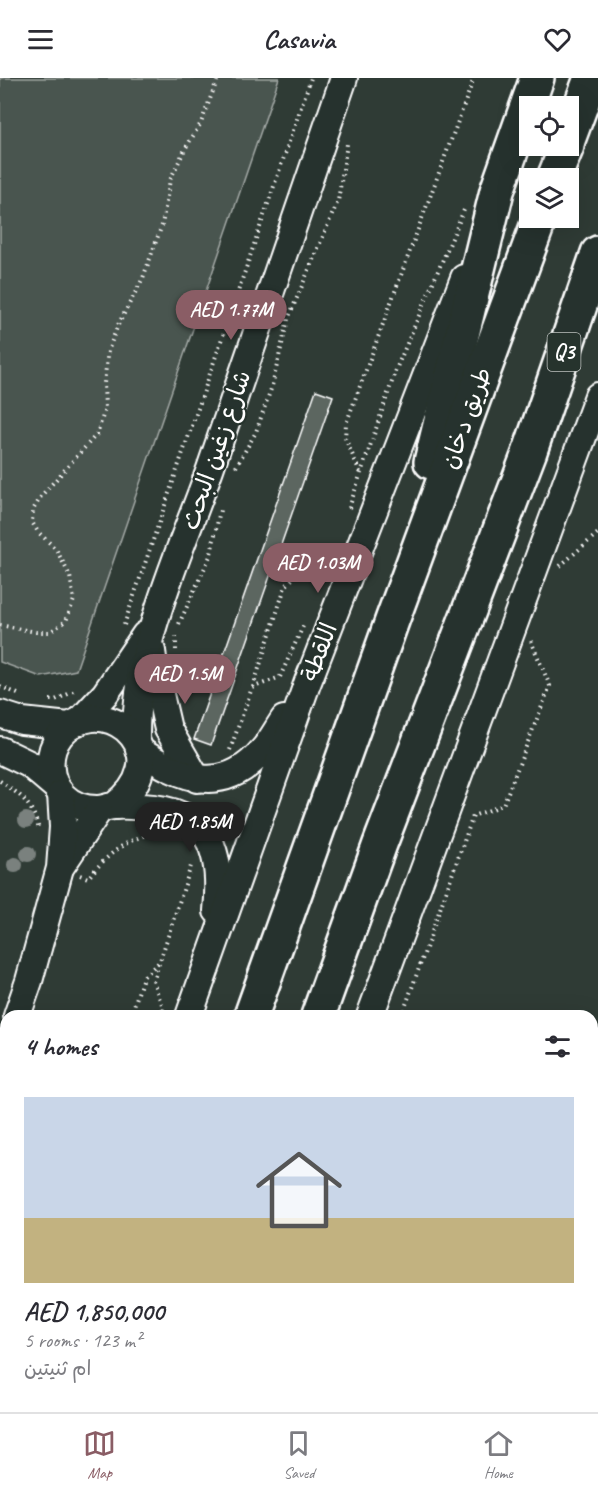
<!DOCTYPE html>
<meta charset="utf-8">
<style>
:root{--surface:#fff;--page:#f7f7f7;--text:#2b2b33;--muted:#7c7c81;--line:#e1e1e2;--accent:#8a5d65}
body{margin:0;font-family:Caveat,"Playpen Sans Arabic",sans-serif;background:var(--page);color:var(--text);height:100vh;display:flex;flex-direction:column;font-size:22px;white-space:nowrap}
*{box-sizing:border-box;margin:0}
p{font-size:20px;color:var(--muted)}
.icon{flex:none;width:33px;height:33px;fill:none;stroke:currentColor;stroke-width:2;stroke-linecap:round;stroke-linejoin:round}
.map{position:relative;flex:1;overflow:hidden}
.panel{position:absolute;left:0px;top:932px;width:598px;height:404px;display:flex;flex-direction:column;background:var(--surface);border-radius:18px 18px 0 0;box-shadow:0 6px 24px #0002}
.panel>*{flex:none}
.controls{position:absolute;left:519px;top:18px;display:grid;gap:12px}
.controls a{display:grid;place-items:center;width:60px;height:60px;border-radius:0px;background:var(--surface);box-shadow:0 6px 24px #0002;font-size:30px}
.price{position:absolute;translate:-50% -51px;padding:0 14px;border-radius:21px;background:var(--accent);color:#fff;font-size:20px;line-height:39px;filter:drop-shadow(0 2px 3px #0008)}
.price::after{content:'';position:absolute;left:50%;top:36px;width:18px;height:14px;margin-left:-9px;background:inherit;clip-path:polygon(0 0,100% 0,50% 100%)}
.price.on{background:#222;color:#fff}
ul{padding:0;list-style:none}
li{display:grid;align-content:center;gap:12px;height:318px;padding:0 24px}
li span{display:grid;place-items:center;height:186px;border-radius:0px;color:#555}
li>.icon{margin-inline-start:auto}
span .icon{width:108px;height:108px;fill:#fffc;stroke-width:1}
li b{font-size:26px}
h2{display:flex;justify-content:space-between;align-items:center;height:72px;padding:0 24px;font-size:26px}
header{display:flex;justify-content:space-between;align-items:center;height:78px;padding:0 24px;background:var(--surface);font-size:27px;font-weight:700}
.tabs{display:flex;justify-content:space-around;align-items:center;height:84px;border-top:2px solid var(--line);background:var(--surface);font-size:16px;color:var(--muted)}
.tabs a{display:grid;justify-items:center;gap:3px}
.tabs .on{color:var(--accent)}
.map>svg:first-child{display:block}
</style>
<header><svg class="icon" aria-label="menu" viewBox="0 0 24 24"><path d="M4 6h16M4 12h16M4 18h16"/></svg>Casavia<svg class="icon" aria-label="heart" viewBox="0 0 24 24"><path d="M12 20l-8-8c-3-5 5-10 8-4 3-6 11-1 8 4z"/></svg></header>
<div class="map">
<svg width="598" height="1334" viewBox="0 0 598 1334">
<rect width="100%" height="100%" fill="#2f3b35"/>
<filter id="ink" filterUnits="userSpaceOnUse"><feTurbulence type="fractalNoise" baseFrequency=".0167" numOctaves="2"/><feDisplacementMap in="SourceGraphic" scale="12" xChannelSelector="R" yChannelSelector="G"/><feConvolveMatrix kernelMatrix="1 2 1 2 8 2 1 2 1" color-interpolation-filters="sRGB"/></filter>
<g filter="url(#ink)">
<path fill="#4a544f" stroke="#a4aaa7" stroke-width="1.5" d="M0 0H279L76 592 41 599 0 584Z"/>
<path fill="#5b6661" stroke="#fff" stroke-width="1.5" d="M316 312 333 318 211 667 194 661Z"/>
<g fill="none" stroke-linecap="round" stroke-linejoin="round">
<defs>
<g id="minor">
<path d="M152 573 155 595 168 651 197 701"/>
<path d="M0 636 22 643 69 648"/>
<path d="M81 642 105 616 145 557"/>
<path d="M136 661C135 567 179 478 210 391 255 261 299 130 344 0"/>
<path d="M0 672 29 686 55 708"/>
<path d="M139 672C182 701 223 719 263 672 271 663 277 651 284 641"/>
<path d="M114 728C140 709 154 676 126 651 117 644 104 639 92 640 34 648 38 731 97 731 103 731 109 728 115 728 123 727 133 728 142 729 210 732 223 772 217 833"/>
<path d="M62 787 99 732"/>
<path d="M17 938 29 903 60 790 63 749 61 716"/>
<path d="M189 938 307 606 464 200"/>
<path d="M370 938 598 318"/>
<path d="M0 985 6 968"/>
<path d="M510 1329 512 1334"/>
<path d="M52 1334 54 1329"/>
<path d="M225 1334 226 1329"/>
</g>
<g id="major">
<path d="M568 62 591 0"/>
<path d="M554 100 567 68"/>
<path d="M431 384 497 113 537 0"/>
<path d="M251 938 393 540 540 140"/>
<path d="M318 938 380 766 530 373 598 175"/>
<path d="M91 1334 94 1329"/>
<path d="M175 1334 177 1329"/>
</g>
</defs>
<use href="#minor" stroke="#fff" stroke-width="30"/>
<use href="#major" stroke="#fff" stroke-width="38"/>
<g stroke="#fff" stroke-width="4" stroke-dasharray="1.5 4.5" stroke-linecap="butt">
<path d="M236 389 256 354 272 308 288 241 338 123 347 66"/>
<path d="M360 394 345 360 346 346 474 0"/>
<path d="M349 430 397 289 464 132"/>
<path d="M560 488 598 455"/>
<path d="M179 546 211 476 220 432"/>
<path d="M0 547 36 554H50L66 543 74 522 70 498 56 471 38 454 32 444 33 432 42 417 97 356 105 331 104 305 108 273 118 247 143 200 162 147 170 102 185 71 201 45 218 0"/>
<path d="M124 547 311 0"/>
<path d="M176 572V556"/>
<path d="M0 608 20 617"/>
<path d="M253 609 285 509 296 497 334 474"/>
<path d="M50 622H55L77 612"/>
<path d="M230 672 252 610 280 599 304 546"/>
<path d="M0 703C21 717 33 726 39 752"/>
<path d="M80 797 88 800C106 778 128 758 159 755"/>
<path d="M131 938 143 899 159 884"/>
<path d="M162 938 163 929 153 904 192 785"/>
<path d="M402 938 473 738 503 727 550 608 531 563"/>
<path d="M0 1273 6 1267"/>
<path d="M289 1334 290 1329"/>
</g>
<use href="#minor" stroke="#26332d" stroke-width="26"/>
<use href="#major" stroke="#26332d" stroke-width="33"/>
</g>
<g fill="#7a817e">
<circle cx="26" cy="742" r="8"/>
<circle cx="28" cy="776" r="8"/>
<circle cx="15" cy="787" r="8"/>
</g>
</g>
<g text-anchor="middle" dominant-baseline="central" stroke-width="4.5" stroke-linejoin="round" paint-order="stroke">
<rect fill="#26332d" stroke="#bec2c0" stroke-width="1.5" x="547.5" y="255" width="33" height="38" rx="4.5"/>
<g font-size="22" font-weight="bold" fill="#fff">
<text x="564" y="274">Q3</text>
</g>
<g font-size="24" fill="#fff" stroke="#26332d">
<text transform="translate(466 340) rotate(-70)">طريق دخان</text>
<text transform="translate(216 372) rotate(-71)">شارع زغين البحث</text>
<text transform="translate(319 574) rotate(-69)">اللقطة</text>
</g>
</g>
</svg>
<div class="controls">
<a><svg class="icon" aria-label="locate" viewBox="0 0 24 24"><circle cx="12" cy="12" r="6"/><path d="M12 2v4M12 18v4M2 12h4M18 12h4"/></svg></a>
<a><svg class="icon" aria-label="layers" viewBox="0 0 24 24"><path d="M12 4l9 5-9 5-9-5zM3 14l9 5 9-5"/></svg></a>
</div>
<b class="price" style="left:231px;top:263px">AED 1.77M</b>
<b class="price" style="left:318px;top:516px">AED 1.03M</b>
<b class="price" style="left:185px;top:627px">AED 1.5M</b>
<b class="price on" style="left:190px;top:775px">AED 1.85M</b>
<section class="panel">
<h2>4 homes<svg class="icon" aria-label="filters" viewBox="0 0 24 24"><path d="M4 7h16M4 17h16"/><circle cx="9" cy="7" r="2"/><circle cx="15" cy="17" r="2"/></svg></h2>
<ul>
<li><span style="background:linear-gradient(#c9d6e8 65%,#c2b280 0)"><svg class="icon" aria-label="home" viewBox="0 0 24 24"><path d="M3 11l9-7 9 7M6 9v11h12V9"/></svg></span><div><b>AED 1,850,000</b><p>5 rooms · 123 m²</p><p>ام ثنيتين</p></div></li>
</ul>
</section>
</div>
<nav class="tabs">
<a class="on"><svg class="icon" aria-label="map" viewBox="0 0 24 24"><path d="M3 6l6-2 6 2 6-2v14l-6 2-6-2-6 2zM9 4v14M15 6v14"/></svg>Map</a>
<a><svg class="icon" aria-label="saved" viewBox="0 0 24 24"><path d="M7 4h10v16l-5-4-5 4z"/></svg>Saved</a>
<a><svg class="icon" aria-label="home" viewBox="0 0 24 24"><path d="M3 11l9-7 9 7M6 9v11h12V9"/></svg>Home</a>
</nav>
